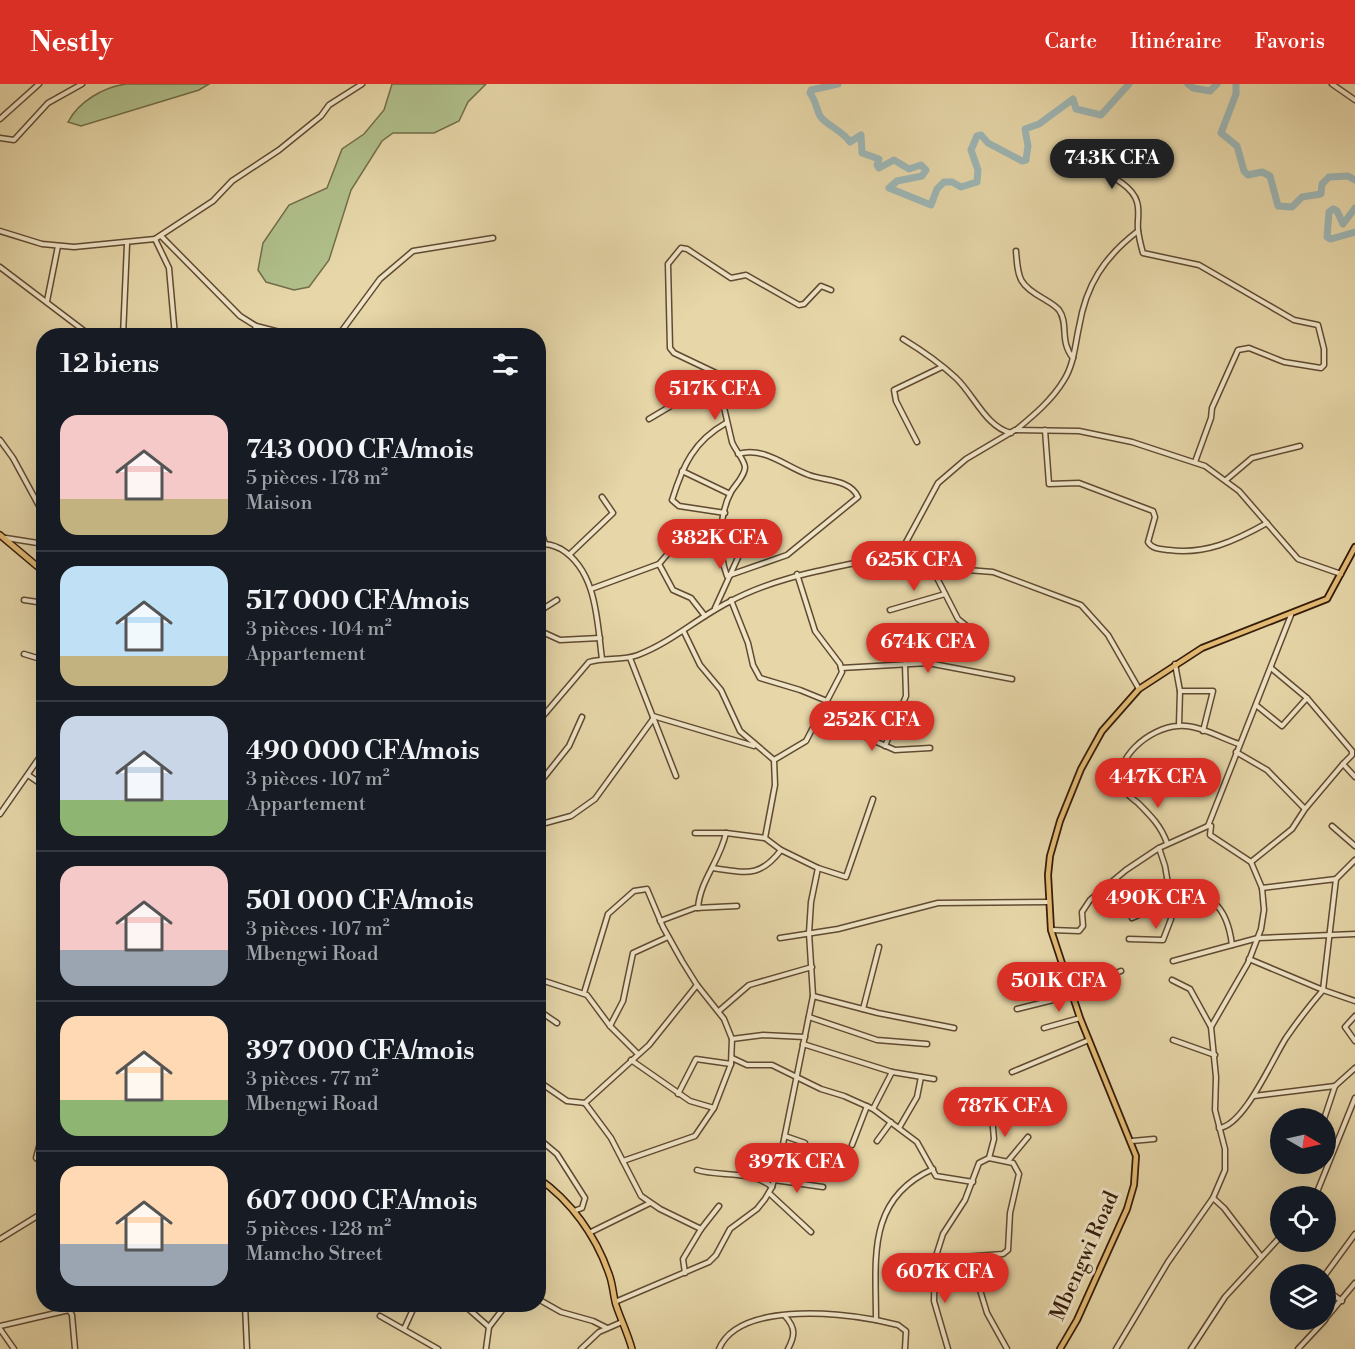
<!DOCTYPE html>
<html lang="fr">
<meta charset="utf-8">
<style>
:root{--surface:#171b24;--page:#242831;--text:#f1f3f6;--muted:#9ea1a6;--line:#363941;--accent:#d93025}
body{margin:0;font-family:"Libre Bodoni",serif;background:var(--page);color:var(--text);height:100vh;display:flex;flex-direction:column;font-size:22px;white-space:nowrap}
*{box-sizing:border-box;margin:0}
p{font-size:20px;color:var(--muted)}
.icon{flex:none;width:33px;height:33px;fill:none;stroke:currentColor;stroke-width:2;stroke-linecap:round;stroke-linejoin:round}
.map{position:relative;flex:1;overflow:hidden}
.details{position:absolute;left:36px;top:244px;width:510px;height:984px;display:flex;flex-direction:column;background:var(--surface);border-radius:24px;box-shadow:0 6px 24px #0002}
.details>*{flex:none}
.needle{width:39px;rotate:99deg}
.buttons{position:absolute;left:1270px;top:1024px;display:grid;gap:12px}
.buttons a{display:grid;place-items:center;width:66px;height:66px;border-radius:50%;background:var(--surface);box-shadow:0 6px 24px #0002;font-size:30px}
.price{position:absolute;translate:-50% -51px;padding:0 14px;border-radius:21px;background:var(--accent);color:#fff;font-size:20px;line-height:39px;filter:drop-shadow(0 2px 3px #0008)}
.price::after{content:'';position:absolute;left:50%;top:36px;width:18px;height:14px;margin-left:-9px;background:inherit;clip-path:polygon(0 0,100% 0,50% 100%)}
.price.active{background:#222;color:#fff}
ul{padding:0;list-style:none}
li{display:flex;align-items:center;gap:18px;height:150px;padding:0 24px}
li+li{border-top:2px solid var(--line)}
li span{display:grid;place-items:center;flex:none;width:168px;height:120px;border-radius:18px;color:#555}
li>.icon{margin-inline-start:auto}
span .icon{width:72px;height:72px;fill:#fffc;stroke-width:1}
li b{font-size:26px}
h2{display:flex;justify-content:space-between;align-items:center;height:72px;padding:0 24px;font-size:26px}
header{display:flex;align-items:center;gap:36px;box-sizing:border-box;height:84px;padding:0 30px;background:var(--accent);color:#fff}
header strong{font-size:28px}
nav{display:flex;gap:33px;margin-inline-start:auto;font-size:21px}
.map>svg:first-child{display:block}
</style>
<header>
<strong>Nestly</strong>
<nav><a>Carte</a><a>Itinéraire</a><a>Favoris</a></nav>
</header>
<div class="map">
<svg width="1355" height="1265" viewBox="0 0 1355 1265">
<rect width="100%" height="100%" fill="#e6d6a8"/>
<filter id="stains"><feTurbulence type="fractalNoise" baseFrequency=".00333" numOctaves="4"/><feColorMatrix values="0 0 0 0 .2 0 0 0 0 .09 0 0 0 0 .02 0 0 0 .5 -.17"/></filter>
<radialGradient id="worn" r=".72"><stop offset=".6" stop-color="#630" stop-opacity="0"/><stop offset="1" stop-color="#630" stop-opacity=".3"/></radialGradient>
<g fill="#b0bf8b" stroke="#726e4a" stroke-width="1.5">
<path d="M126 0H209L199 6 81 42 68 38C79 17 104 3 126 0Z"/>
<path d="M392 0H486L468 18 459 37 434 49H393L382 57 351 106 329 176 309 203 294 206 266 198 258 186 263 159 289 121 327 104 342 65 364 50 384 26Z"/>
</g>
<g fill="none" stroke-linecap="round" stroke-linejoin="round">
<g stroke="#9db6b5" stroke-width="7">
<path d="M838 0 811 6 810 9C816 17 816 24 820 32 827 42 842 46 850 58L861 51 862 69 879 75 877 81 879 84 894 76 909 85 921 81 926 86 922 92 897 97 889 104 931 121 937 105 944 98H952L961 103 977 98 978 86 971 66 977 52 981 51 988 59 1022 77 1026 76 1028 62 1025 45 1039 40 1073 15 1076 25 1101 31 1129 0"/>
<path d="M1188 0 1193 4 1210 7 1217 0"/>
<path d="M1236 0V10L1221 49 1237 62 1244 87 1248 91 1262 88 1270 92 1278 122 1292 123 1302 113 1321 110 1322 100 1329 93 1348 92 1355 96"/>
<path d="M1355 124 1343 140 1337 127 1333 125 1329 128 1327 153 1331 155 1355 148"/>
</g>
<defs>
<g id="minor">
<path d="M1332 0 1355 16"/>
<path d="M0 35 39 0"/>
<path d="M0 54 14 56 48 19 82 0"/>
<path d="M1077 74C1095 87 1131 96 1137 118 1140 127 1137 137 1138 146 1139 154 1141 162 1143 169L1199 181 1294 236 1318 241 1324 265V281L1321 284 1284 278 1249 264 1238 266 1212 324 1211 334 1195 378"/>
<path d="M0 147 42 160 74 163 155 155 213 117 232 97 279 66 321 32 329 21 362 0"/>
<path d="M161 152 240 232 256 242"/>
<path d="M155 155 169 184 175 252"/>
<path d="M1016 167C1018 195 1019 201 1044 215 1049 218 1055 221 1059 226 1069 240 1059 257 1073 274"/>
<path d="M0 183 91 252"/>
<path d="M47 217 58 162"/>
<path d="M123 252 127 160"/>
<path d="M253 252 256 242 295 252"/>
<path d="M338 252 380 195 413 167 493 154"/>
<path d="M903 255C921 266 940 279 956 294 974 311 986 343 1011 349"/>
<path d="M649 335 718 294"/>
<path d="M1016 346C1034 331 1052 316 1064 296 1074 280 1075 261 1079 243 1086 201 1104 173 1138 147"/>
<path d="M1045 346 1049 400 1079 399 1153 427 1155 433 1148 458C1152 465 1161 465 1169 466 1205 471 1235 457 1267 439"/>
<path d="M0 356 13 374 44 431"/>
<path d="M917 358 896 317 894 306 942 283"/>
<path d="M738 370C764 362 786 383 809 391 824 397 850 395 858 413L787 471 727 492C718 469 719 430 731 408 735 401 745 392 745 383 744 375 735 366 732 358L716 289 674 269 670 264 668 180 681 164 687 165 731 194 746 191 799 221 804 220 821 202 831 206"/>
<path d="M682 387 730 410"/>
<path d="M1226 396 1252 374 1300 362"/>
<path d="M725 429 679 422 672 416C683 381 694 357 726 339"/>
<path d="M538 436 545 460"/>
<path d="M6 454 44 460"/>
<path d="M538 461C547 459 553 461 561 465 597 487 597 537 602 575"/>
<path d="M904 462 935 490 958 535 978 551"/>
<path d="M570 470 613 429 602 413"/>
<path d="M659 480 673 506 691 514 705 532"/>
<path d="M929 483 993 488 1081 521 1108 551 1139 605"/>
<path d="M591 505 659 480 677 459 722 469"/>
<path d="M24 516 44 519"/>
<path d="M731 516 748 559 753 581 760 594 800 606 827 617"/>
<path d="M715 524 746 456"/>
<path d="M890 526 945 510"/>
<path d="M538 528 557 516"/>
<path d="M538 546 560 556 600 554"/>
<path d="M24 570 44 576"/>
<path d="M630 574 676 692"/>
<path d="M1175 580 1180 607 1179 641"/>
<path d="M841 584 928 579 1012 595"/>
<path d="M1271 584 1307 614 1352 667V671L1343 680 1355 693"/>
<path d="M1180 607H1213L1203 647"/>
<path d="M1256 621 1282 642 1307 614"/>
<path d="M653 632 754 662"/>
<path d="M820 633 895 666 930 664"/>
<path d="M538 638 589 578C605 573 622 577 638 571 672 558 697 534 729 518 777 492 830 485 883 473L904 462 938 399 966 375 1015 346 1079 347 1132 358 1205 382 1239 407 1298 475 1341 490"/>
<path d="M885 662 906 612 905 580"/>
<path d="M1236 668 1267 686 1304 724"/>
<path d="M774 676 806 657 842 588 840 580 815 547 797 490"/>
<path d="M28 691 44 702"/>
<path d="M538 701 569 662 582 633"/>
<path d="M0 730 44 667"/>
<path d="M538 741 571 732 595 715 653 635"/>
<path d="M1332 742 1355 762"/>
<path d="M695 749H726L765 754"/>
<path d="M1167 759C1161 742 1151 732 1138 719 1134 716 1127 711 1125 706 1108 676 1151 643 1178 642 1197 640 1221 654 1239 660"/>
<path d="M1251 778 1292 745 1305 725 1343 680"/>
<path d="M712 784C745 788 759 795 781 766"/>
<path d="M818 784 846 793 873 715"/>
<path d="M1336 795 1355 776"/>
<path d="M1169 807C1209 806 1227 820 1232 861L1258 854 1355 850"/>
<path d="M698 824C700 796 720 777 726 749"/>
<path d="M1132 834 1171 817 1165 782 1159 764"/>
<path d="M660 837 695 824 737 822"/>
<path d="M1051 846 1079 847 1083 842 1082 828 1090 816 1126 786 1159 764 1208 742"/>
<path d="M780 854 838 845 938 819 1049 818"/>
<path d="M1129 855 1163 856 1171 835V817"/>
<path d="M1249 875 1323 906 1336 795 1262 804"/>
<path d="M1173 877 1232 861"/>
<path d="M538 895 587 911 610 942 638 970"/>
<path d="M1172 896 1190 905 1211 943"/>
<path d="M1072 906 1121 887"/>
<path d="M584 909 608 830 634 807 647 805 663 843 682 877 697 901 724 935 732 955 731 980 696 975 678 1010"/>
<path d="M813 912 878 929 954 944"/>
<path d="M863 925 879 863"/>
<path d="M1017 925 1073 911"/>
<path d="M538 926 557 939"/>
<path d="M719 927 749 901 812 883"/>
<path d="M1355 932 1345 943 1355 957"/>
<path d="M809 933 877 956 927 960"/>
<path d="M610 942 623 917 633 869 668 853"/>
<path d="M1044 944 1080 934"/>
<path d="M732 955 763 951 805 953"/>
<path d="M1173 956 1215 971"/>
<path d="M803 960 892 988 934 995"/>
<path d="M732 974 747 981H772L821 1005 844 1012 873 1025 917 1058 936 1092 973 1098"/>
<path d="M631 976 690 1017 714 1024"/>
<path d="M1012 988 1089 956"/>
<path d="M538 997 567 1017 585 1019 649 961 697 901"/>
<path d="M538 1007 543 1000"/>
<path d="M1254 1012 1335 1002"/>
<path d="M585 1019 611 1054 641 1112 660 1125 701 1145 683 1175 685 1189"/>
<path d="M873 1025 892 988"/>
<path d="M1324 1035 1335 1002 1355 984"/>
<path d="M44 1044 36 1074 44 1079"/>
<path d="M899 1044 917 1013 921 993"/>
<path d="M1219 1044C1244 1042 1273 974 1286 954 1297 938 1310 921 1323 906L1355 917"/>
<path d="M785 1052 805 1059 806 1082"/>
<path d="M538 1054 557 1070 585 1114 582 1124 574 1127"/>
<path d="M877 1057 891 1038"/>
<path d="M1132 1057 1154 1055"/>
<path d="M852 1061 867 1022"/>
<path d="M989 1074 1013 1079 1019 1090 1010 1129 1008 1166 1003 1170 935 1175 943 1150 965 1116 979 1079Z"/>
<path d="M989 1074 994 1055 992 1032"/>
<path d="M623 1077 695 1052 714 1024 731 980"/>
<path d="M1008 1077 1028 1053"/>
<path d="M779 1080 842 1087"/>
<path d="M697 1086C720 1093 752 1086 772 1103"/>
<path d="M774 1096 823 1103"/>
<path d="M769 1109 811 1148"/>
<path d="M1315 1113 1355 1014"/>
<path d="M1213 1114 1224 1124 1260 1171"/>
<path d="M701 1145 719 1122"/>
<path d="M589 1149 650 1119"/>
<path d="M0 1155 44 1128"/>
<path d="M43 1159H44"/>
<path d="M970 1173 987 1229 1007 1265"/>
<path d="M935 1175 934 1217 948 1265"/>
<path d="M1325 1191 1355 1150"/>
<path d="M1326 1206 1342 1217"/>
<path d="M538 1215 561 1228 593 1237 607 1244"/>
<path d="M615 1218 709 1178 716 1171 730 1145 757 1125 765 1115 772 1103 779 1080 813 912 809 849 811 818 818 784 781 766 765 754 775 701 774 676 740 647 721 606 700 581 684 548"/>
<path d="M245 1221 247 1265"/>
<path d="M464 1221 489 1243 486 1265"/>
<path d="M380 1232 438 1265"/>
<path d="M785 1232C796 1244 795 1252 788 1265"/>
<path d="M1326 1234 1355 1199"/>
<path d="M0 1242 69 1226 72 1231 75 1265"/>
<path d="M489 1243 506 1221"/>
<path d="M0 1245 14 1265"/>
<path d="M404 1245 415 1221"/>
<path d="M581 1265 599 1248 622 1238"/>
<path d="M719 1265C738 1219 836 1228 876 1236"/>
<path d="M905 1265 906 1247 898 1241 876 1236C876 1175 866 1115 933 1085"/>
<path d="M1116 1265 1168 1178 1213 1114 1225 1086V1065L1215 1026 1216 993 1211 943 1248 879 1261 845 1264 826 1262 804 1251 778 1210 751 1211 742H1208L1291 531"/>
<path d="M1191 1265 1225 1213 1281 1152"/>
<path d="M1298 1265 1325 1236"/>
</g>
<path id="major" d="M1060 1265 1077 1236 1127 1125 1134 1101 1136 1072 1080 934 1051 846 1048 791 1050 772 1060 737 1081 685 1102 647 1139 605 1202 564 1327 515 1355 463"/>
<g id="highway">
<path d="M0 451 44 488"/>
<path d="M538 1094C571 1117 596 1152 609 1190 613 1200 613 1211 616 1221 621 1236 628 1250 632 1265"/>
</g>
</defs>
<use href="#minor" stroke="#604a32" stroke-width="7"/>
<use href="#major" stroke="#341c0a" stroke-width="8"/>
<use href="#highway" stroke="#341c0a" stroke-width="8"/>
<use href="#minor" stroke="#efe4c6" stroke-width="4"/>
<use href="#major" stroke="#e3bb74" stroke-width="4.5"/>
<use href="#highway" stroke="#e3bb74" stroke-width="5"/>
</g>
<g text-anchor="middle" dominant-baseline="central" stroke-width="6" stroke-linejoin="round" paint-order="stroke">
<g font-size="21" fill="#341c0a" stroke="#efe4c6">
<text transform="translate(1085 1172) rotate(-66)">Mbengwi Road</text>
</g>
</g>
<rect width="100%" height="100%" filter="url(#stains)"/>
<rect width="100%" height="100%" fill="url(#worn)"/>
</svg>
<div class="buttons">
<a><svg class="needle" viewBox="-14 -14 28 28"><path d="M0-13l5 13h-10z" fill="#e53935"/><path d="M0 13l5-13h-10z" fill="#9ea1a6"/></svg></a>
<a><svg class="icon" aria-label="locate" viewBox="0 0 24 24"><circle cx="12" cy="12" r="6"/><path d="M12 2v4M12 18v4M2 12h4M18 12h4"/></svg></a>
<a><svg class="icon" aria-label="layers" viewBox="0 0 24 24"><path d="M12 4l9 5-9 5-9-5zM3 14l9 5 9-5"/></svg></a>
</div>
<b class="price active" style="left:1112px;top:106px">743K CFA</b>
<b class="price" style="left:715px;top:337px">517K CFA</b>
<b class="price" style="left:720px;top:486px">382K CFA</b>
<b class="price" style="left:914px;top:508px">625K CFA</b>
<b class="price" style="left:928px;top:590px">674K CFA</b>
<b class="price" style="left:872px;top:668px">252K CFA</b>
<b class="price" style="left:1158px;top:725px">447K CFA</b>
<b class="price" style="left:1156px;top:846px">490K CFA</b>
<b class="price" style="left:1059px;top:929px">501K CFA</b>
<b class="price" style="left:1005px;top:1054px">787K CFA</b>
<b class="price" style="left:797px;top:1110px">397K CFA</b>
<b class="price" style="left:945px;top:1220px">607K CFA</b>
<section class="details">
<h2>12 biens<svg class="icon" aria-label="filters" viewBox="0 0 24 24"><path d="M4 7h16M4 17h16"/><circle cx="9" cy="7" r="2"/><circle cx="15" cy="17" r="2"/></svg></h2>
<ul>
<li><span style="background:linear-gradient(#f6c9c9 70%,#c2b280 0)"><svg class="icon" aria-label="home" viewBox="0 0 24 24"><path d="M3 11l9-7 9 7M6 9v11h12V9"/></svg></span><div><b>743 000 CFA/mois</b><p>5 pièces · 178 m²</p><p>Maison</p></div></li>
<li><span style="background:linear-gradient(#bfe0f5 75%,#c2b280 0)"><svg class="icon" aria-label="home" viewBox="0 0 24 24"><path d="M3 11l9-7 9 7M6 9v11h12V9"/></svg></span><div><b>517 000 CFA/mois</b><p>3 pièces · 104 m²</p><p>Appartement</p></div></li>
<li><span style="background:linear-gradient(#c9d6e8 70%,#8fb573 0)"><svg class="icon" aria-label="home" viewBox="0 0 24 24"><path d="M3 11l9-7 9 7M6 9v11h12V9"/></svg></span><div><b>490 000 CFA/mois</b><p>3 pièces · 107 m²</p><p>Appartement</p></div></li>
<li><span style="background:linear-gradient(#f6c9c9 70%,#9aa5b1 0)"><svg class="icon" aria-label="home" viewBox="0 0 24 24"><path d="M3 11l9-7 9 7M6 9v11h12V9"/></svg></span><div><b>501 000 CFA/mois</b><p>3 pièces · 107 m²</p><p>Mbengwi Road</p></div></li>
<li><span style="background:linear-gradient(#ffd9b3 70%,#8fb573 0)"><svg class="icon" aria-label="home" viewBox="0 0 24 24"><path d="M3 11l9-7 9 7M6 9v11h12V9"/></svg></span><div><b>397 000 CFA/mois</b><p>3 pièces · 77 m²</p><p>Mbengwi Road</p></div></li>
<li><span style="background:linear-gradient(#ffd9b3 65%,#9aa5b1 0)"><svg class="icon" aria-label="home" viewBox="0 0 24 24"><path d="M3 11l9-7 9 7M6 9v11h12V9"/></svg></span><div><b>607 000 CFA/mois</b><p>5 pièces · 128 m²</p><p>Mamcho Street</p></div></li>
</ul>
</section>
</div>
